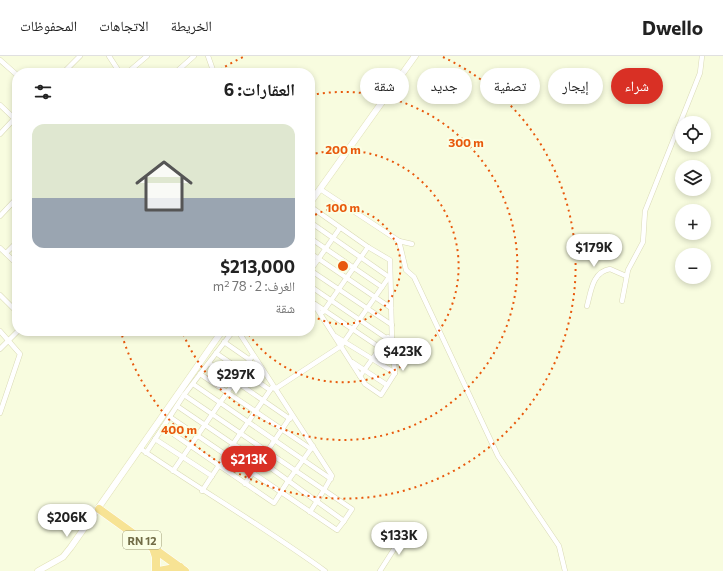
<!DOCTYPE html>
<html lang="ar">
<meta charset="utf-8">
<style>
:root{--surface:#fff;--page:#f2f2f2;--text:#222;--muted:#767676;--line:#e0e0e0;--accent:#d93025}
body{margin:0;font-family:Commissioner,"Noto Naskh Arabic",sans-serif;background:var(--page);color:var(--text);direction:rtl;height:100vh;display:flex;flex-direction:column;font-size:15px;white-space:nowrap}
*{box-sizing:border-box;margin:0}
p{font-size:13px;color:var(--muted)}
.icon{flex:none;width:22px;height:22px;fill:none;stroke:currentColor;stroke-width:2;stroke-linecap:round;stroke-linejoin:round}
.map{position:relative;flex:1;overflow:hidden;direction:ltr}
.panel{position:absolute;left:12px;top:12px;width:303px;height:268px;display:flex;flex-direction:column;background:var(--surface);border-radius:16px;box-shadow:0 2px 6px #0003;direction:rtl}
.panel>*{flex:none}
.banner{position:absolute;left:327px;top:12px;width:336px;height:36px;direction:rtl;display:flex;gap:8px}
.buttons{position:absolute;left:675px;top:60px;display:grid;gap:8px}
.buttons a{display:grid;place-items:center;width:36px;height:36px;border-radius:50%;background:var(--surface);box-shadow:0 2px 6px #0003;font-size:20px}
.price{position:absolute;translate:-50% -34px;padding:0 9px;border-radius:14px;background:#fff;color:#222;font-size:13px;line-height:26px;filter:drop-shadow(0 1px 2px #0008)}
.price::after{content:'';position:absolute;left:50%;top:24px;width:12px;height:9px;margin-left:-6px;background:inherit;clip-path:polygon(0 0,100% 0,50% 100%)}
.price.selected{background:var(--accent);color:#fff}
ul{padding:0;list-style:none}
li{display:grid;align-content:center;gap:8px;height:212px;padding:0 20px}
li span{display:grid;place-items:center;height:124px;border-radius:12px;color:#555}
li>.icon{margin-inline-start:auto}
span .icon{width:72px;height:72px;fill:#fffc;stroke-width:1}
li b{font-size:17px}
h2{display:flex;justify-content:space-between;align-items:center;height:48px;padding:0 20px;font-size:17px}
.tag{padding:0 14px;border-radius:18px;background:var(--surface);box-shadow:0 2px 6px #0003;font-size:14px;line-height:36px}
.tag.selected{background:var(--accent);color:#fff}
header{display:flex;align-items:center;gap:24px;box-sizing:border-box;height:56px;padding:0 20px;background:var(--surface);border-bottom:1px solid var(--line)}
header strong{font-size:19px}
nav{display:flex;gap:22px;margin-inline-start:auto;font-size:14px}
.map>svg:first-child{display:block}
</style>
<header>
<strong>Dwello</strong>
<nav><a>الخريطة</a><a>الاتجاهات</a><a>المحفوظات</a></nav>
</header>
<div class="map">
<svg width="723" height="515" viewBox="0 0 723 515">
<rect width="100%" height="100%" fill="#f8fcdf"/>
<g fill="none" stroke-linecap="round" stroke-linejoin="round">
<defs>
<g id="street">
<path d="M109 0 120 17"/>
<path d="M208 0 214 17"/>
<path d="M0 4 17 19"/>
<path d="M63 17 80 0"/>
<path d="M127 17 147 0"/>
<path d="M175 17 194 0"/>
<path d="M0 49 17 65"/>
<path d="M0 78 14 63"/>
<path d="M320 133 399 185 412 188"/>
<path d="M0 160 17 142"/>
<path d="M310 160 314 153 368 191 390 204 392 286 395 317 381 339 365 328 310 242"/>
<path d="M310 182 382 231"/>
<path d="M399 185 406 214 414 221 498 400 559 490 565 515"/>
<path d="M0 192 17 208"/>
<path d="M6 197 17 186"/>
<path d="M310 197 391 252"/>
<path d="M310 214 392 269"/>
<path d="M310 215 340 172"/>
<path d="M310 230 392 286"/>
<path d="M0 239 17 256"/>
<path d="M622 245 628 214 643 186 645 155 700 17 702 0"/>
<path d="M315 248 394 301"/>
<path d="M587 250C591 236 592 216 610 213L626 220"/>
<path d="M323 256 368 191"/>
<path d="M0 275 20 298 0 357"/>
<path d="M238 275C269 323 301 372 332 420L324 434 352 453 344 465 261 405 233 388 273 330"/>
<path d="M335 280 395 317"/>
<path d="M224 286 250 304"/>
<path d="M0 293 18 275"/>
<path d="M216 297 270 334"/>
<path d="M352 306 387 329"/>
<path d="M209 307 290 363"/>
<path d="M200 318 311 393"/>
<path d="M360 320 388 281"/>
<path d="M193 328 331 423"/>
<path d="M275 333 341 290 389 221 310 166"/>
<path d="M184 339 324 434 310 456"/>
<path d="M177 350 233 388 202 435"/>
<path d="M170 361 337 474 344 465"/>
<path d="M163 371 274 447 288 425 313 390"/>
<path d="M155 383 212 420"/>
<path d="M141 393C202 435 266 472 325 515"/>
<path d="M146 397 184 339 233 275"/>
<path d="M173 415 253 299"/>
<path d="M245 428 291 360"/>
<path d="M380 515 405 476"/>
</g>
<g id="secondary">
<path d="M310 147 415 0"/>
<path d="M38 515 63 501 71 491 222 275"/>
</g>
<g id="highway">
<path d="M99 453 185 515"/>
<path d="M153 492 156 501V515"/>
<path d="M159 515 180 511"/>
</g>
</defs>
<use href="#street" stroke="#dadab6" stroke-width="5.5"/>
<use href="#secondary" stroke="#e2e2b6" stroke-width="7"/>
<use href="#highway" stroke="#fff" stroke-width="9"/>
<use href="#street" stroke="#fff" stroke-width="4.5"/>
<use href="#secondary" stroke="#fff" stroke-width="6"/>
<use href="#highway" stroke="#f7e394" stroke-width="8"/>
</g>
<g fill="none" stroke="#e8590c" stroke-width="2" stroke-dasharray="2 4">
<path d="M310 162A58 58 0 1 1 310 258"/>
<path d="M310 99A116 116 0 1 1 247 276"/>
<path d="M311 39A174 174 0 1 1 182 275"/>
<path d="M215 17A232 232 0 0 1 243 1M443 1A232 232 0 1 1 121 276"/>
</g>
<g text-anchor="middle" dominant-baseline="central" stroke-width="4" stroke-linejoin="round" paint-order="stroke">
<rect fill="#fbffe5" stroke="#9b9976" stroke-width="1" x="123" y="475" width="38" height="18" rx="3"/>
<g font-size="11" font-weight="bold" fill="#726d47">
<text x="142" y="484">RN 12</text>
</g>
</g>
<circle cx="343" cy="210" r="6" fill="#e8590c" stroke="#fbffe5" stroke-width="2"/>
<g font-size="12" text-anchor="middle" font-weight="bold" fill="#e8590c" stroke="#fbffe5" stroke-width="4" stroke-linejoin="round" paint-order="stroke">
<text x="466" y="91">300 m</text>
<text x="343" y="98">200 m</text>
<text x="343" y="156">100 m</text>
<text x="179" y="378">400 m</text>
</g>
</svg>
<div class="buttons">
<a><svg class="icon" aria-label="locate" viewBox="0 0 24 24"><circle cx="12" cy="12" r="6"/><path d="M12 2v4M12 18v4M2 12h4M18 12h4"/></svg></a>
<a><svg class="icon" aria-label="layers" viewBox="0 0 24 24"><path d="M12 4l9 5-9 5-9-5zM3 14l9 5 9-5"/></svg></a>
<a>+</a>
<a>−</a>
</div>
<b class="price" style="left:594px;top:212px">$179K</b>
<b class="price" style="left:403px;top:316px">$423K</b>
<b class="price" style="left:236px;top:339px">$297K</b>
<b class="price selected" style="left:249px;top:424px">$213K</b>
<b class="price" style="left:67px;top:482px">$206K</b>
<b class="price" style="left:399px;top:500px">$133K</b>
<div class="banner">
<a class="tag selected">شراء</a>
<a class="tag">إيجار</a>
<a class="tag">تصفية</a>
<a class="tag">جديد</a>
<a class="tag">شقة</a>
</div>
<section class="panel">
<h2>العقارات: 6<svg class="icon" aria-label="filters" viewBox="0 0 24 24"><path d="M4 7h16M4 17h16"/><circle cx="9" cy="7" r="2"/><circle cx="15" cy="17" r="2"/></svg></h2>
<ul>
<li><span style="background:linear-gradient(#dfe7d0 60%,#9aa5b1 0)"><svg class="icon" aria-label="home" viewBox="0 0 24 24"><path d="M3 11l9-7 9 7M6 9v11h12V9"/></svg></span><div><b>$213,000</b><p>الغرف: 2 · 78 m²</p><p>شقة</p></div></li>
</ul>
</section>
</div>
